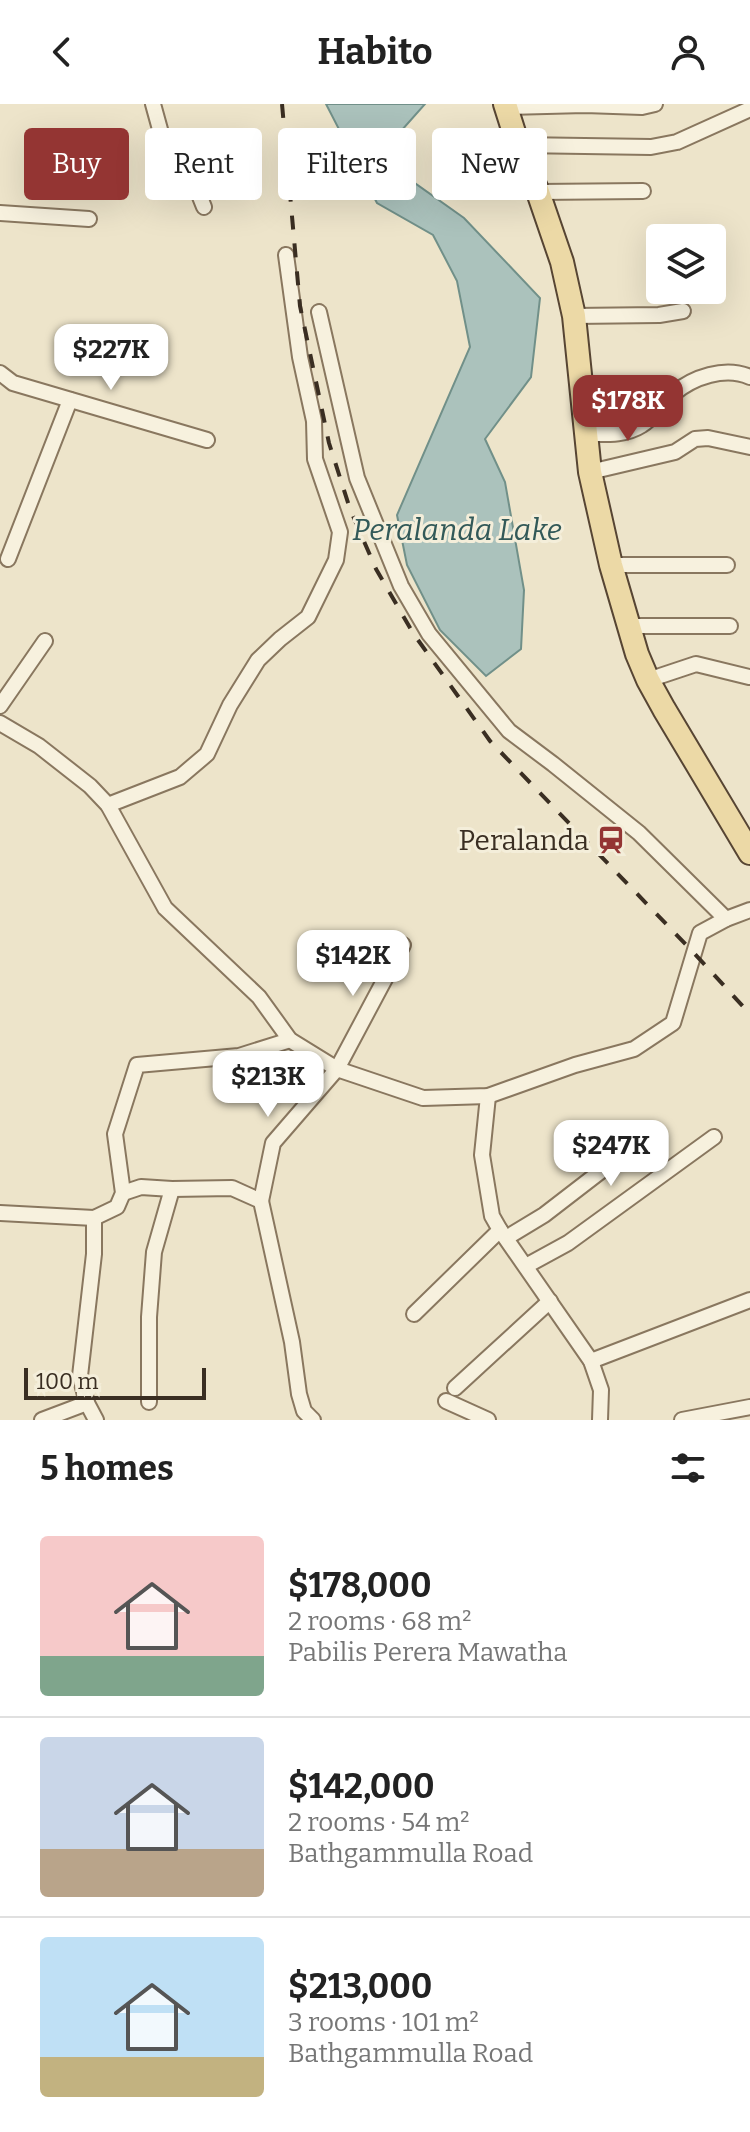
<!DOCTYPE html>
<meta charset="utf-8">
<style>
:root{--surface:#fff;--page:#f6f6f6;--text:#222;--muted:#767676;--line:#e0e0e0;--accent:#943533}
body{margin:0;font-family:Bitter,serif;background:var(--page);color:var(--text);height:100vh;display:flex;flex-direction:column;font-size:30px;white-space:nowrap}
*{box-sizing:border-box;margin:0}
p{font-size:26px;color:var(--muted)}
.icon{flex:none;width:44px;height:44px;fill:none;stroke:currentColor;stroke-width:2;stroke-linecap:round;stroke-linejoin:round}
.map{position:relative;height:1316px;overflow:hidden}
.drawer{display:flex;flex-direction:column;background:var(--surface);flex:1}
.drawer>*{flex:none}
.top-card{position:absolute;left:24px;top:24px;width:702px;height:72px;display:flex;gap:16px}
.controls{position:absolute;left:646px;top:120px;display:grid;gap:16px}
.controls a{display:grid;place-items:center;width:80px;height:80px;border-radius:8px;background:var(--surface);box-shadow:0 8px 32px #0002;font-size:40px}
.scale{position:absolute;left:24px;bottom:20px;width:182px;box-sizing:border-box;padding-left:8px;border:4px solid #3a2e22;border-top:0;font-size:22px;line-height:28px;white-space:nowrap;color:#3a2e22;-webkit-text-stroke:6px #f4eeda;paint-order:stroke}
.price{position:absolute;translate:-50% -68px;padding:0 18px;border-radius:16px;background:#fff;color:#222;font-size:26px;line-height:52px;filter:drop-shadow(0 2px 4px #0008)}
.price::after{content:'';position:absolute;left:50%;top:48px;width:24px;height:18px;margin-left:-12px;background:inherit;clip-path:polygon(0 0,100% 0,50% 100%)}
.price.current{background:var(--accent);color:#fff}
ul{padding:0;list-style:none}
li{display:flex;align-items:center;gap:24px;height:200px;padding:0 40px}
li+li{border-top:2px solid var(--line)}
li span{display:grid;place-items:center;flex:none;width:224px;height:160px;border-radius:8px;color:#555}
li>.icon{margin-inline-start:auto}
span .icon{width:96px;height:96px;fill:#fffc;stroke-width:1}
li b{font-size:34px}
h2{display:flex;justify-content:space-between;align-items:center;height:96px;padding:0 40px;font-size:34px}
.chip{padding:0 28px;border-radius:8px;background:var(--surface);box-shadow:0 8px 32px #0002;font-size:28px;line-height:72px}
.chip.current{background:var(--accent);color:#fff}
header{display:flex;justify-content:space-between;align-items:center;height:104px;padding:0 40px;background:var(--surface);font-size:36px;font-weight:700}
.map>svg:first-child{display:block}
</style>
<header><svg class="icon" aria-label="back" viewBox="0 0 24 24"><path d="M15 5l-7 7 7 7"/></svg>Habito<svg class="icon" aria-label="person" viewBox="0 0 24 24"><circle cx="12" cy="8" r="4"/><path d="M4 21q1-7 8-7t8 7"/></svg></header>
<div class="map">
<svg width="750" height="1316" viewBox="0 0 750 1316">
<rect width="100%" height="100%" fill="#ede4ca"/>
<path fill="#abc2bc" stroke="#719089" stroke-width="2" d="M326 0H425L393 36 405 72 464 114 540 194 531 273 485 335 505 378 524 486 521 545 486 572 440 526 407 461 397 411 470 243 457 177 433 131 377 99Z"/>
<g fill="none" stroke-linecap="round" stroke-linejoin="round">
<defs>
<g id="minor">
<path d="M153 0 161 29 188 63 204 103"/>
<path d="M506 3 585 1 642 3 655 0"/>
<path d="M518 41 651 43 677 38 750 5"/>
<path d="M538 88 643 87"/>
<path d="M0 109 89 115"/>
<path d="M319 208 357 374 401 482 429 530 509 627 553 660 639 729 726 815"/>
<path d="M574 212 659 211 683 207"/>
<path d="M0 269 13 279 207 336"/>
<path d="M586 330C604 330 625 332 642 321 654 314 662 299 673 290 693 273 725 262 750 273"/>
<path d="M590 368 675 348 695 335 708 334 750 343"/>
<path d="M8 455 70 296"/>
<path d="M611 461H727"/>
<path d="M628 522H730"/>
<path d="M648 576 696 560 749 573"/>
<path d="M0 602 45 537"/>
<path d="M0 619 39 642 90 682 108 701 165 804 259 893 290 936 337 965 423 994 488 992 575 961 634 945 673 919 700 829 726 815 750 806"/>
<path d="M108 701 180 673 207 650 230 601 258 556 280 535 308 513 336 456 340 428 315 355 314 317 300 253 286 151"/>
<path d="M488 992 482 1051 492 1112 500 1126 591 1257 601 1286 600 1316"/>
<path d="M123 1089 141 1083 172 1085 232 1084 261 1097 292 1238 299 1290 304 1307 313 1316"/>
<path d="M261 1097 273 1039 337 965 403 841"/>
<path d="M0 1109 94 1114 117 1103 123 1089 115 1030 137 961 239 952 290 936"/>
<path d="M94 1114V1150L80 1272 87 1299 96 1316"/>
<path d="M506 1134 544 1111 653 1027"/>
<path d="M526 1162 568 1139 714 1033"/>
<path d="M414 1210 500 1126"/>
<path d="M591 1257 750 1196"/>
<path d="M455 1284 550 1197"/>
<path d="M446 1297 488 1316"/>
<path d="M149 1298V1213L154 1148 172 1085"/>
<path d="M42 1316 87 1299"/>
<path d="M682 1316 750 1303"/>
</g>
<path id="primary" d="M505 0 518 41 538 88 562 158 574 212 590 368 611 461 637 550 648 576 664 605 750 749"/>
</defs>
<use href="#minor" stroke="#89775f" stroke-width="18"/>
<use href="#primary" stroke="#574533" stroke-width="26"/>
<use href="#minor" stroke="#f7f1de" stroke-width="14"/>
<use href="#primary" stroke="#ecd9a6" stroke-width="22"/>
<path stroke="#3a2e22" stroke-width="4" stroke-dasharray="14 14" stroke-linecap="butt" d="M282 0 300 202 329 339 350 405 376 465 413 529 490 637 694 849 750 910"/>
</g>
<defs>
<symbol id="station-bare" viewBox="-9 -9 18 18"><path d="M-3-6H3Q5-6 5-4V2Q5 4 3 4L4.5 6H3L1.5 4h-3L-3 6H-4.5L-3 4Q-5 4-5 2V-4Q-5-6-3-6ZM-3.5-4v3h7v-3ZM-3.5 1v1.5H-2V1ZM2 1v1.5H3.5V1Z" fill="#943533" stroke="#f4eeda" stroke-width="2.5" paint-order="stroke"/></symbol>
</defs>
<g fill-rule="evenodd">
<use href="#station-bare" x="591" y="716" width="40" height="40"/>
</g>
<g text-anchor="middle" dominant-baseline="central" stroke-width="6" stroke-linejoin="round" paint-order="stroke">
<g font-size="28" fill="#3a2e22" stroke="#f4eeda" text-anchor="end">
<text x="589" y="736">Peralanda</text>
</g>
<g font-size="30" font-style="italic" fill="#325958" stroke="#f4eeda">
<text x="457" y="426">Peralanda Lake</text>
</g>
</g>
</svg>
<div class="controls">
<a><svg class="icon" aria-label="layers" viewBox="0 0 24 24"><path d="M12 4l9 5-9 5-9-5zM3 14l9 5 9-5"/></svg></a>
</div>
<div class="scale">100 m</div>
<b class="price" style="left:111px;top:288px">$227K</b>
<b class="price current" style="left:628px;top:339px">$178K</b>
<b class="price" style="left:353px;top:894px">$142K</b>
<b class="price" style="left:268px;top:1015px">$213K</b>
<b class="price" style="left:611px;top:1084px">$247K</b>
<div class="top-card">
<a class="chip current">Buy</a>
<a class="chip">Rent</a>
<a class="chip">Filters</a>
<a class="chip">New</a>
</div>
</div>
<section class="drawer">
<h2>5 homes<svg class="icon" aria-label="filters" viewBox="0 0 24 24"><path d="M4 7h16M4 17h16"/><circle cx="9" cy="7" r="2"/><circle cx="15" cy="17" r="2"/></svg></h2>
<ul>
<li><span style="background:linear-gradient(#f6c9c9 75%,#7fa58c 0)"><svg class="icon" aria-label="home" viewBox="0 0 24 24"><path d="M3 11l9-7 9 7M6 9v11h12V9"/></svg></span><div><b>$178,000</b><p>2 rooms · 68 m²</p><p>Pabilis Perera Mawatha</p></div></li>
<li><span style="background:linear-gradient(#c9d6e8 70%,#b9a48a 0)"><svg class="icon" aria-label="home" viewBox="0 0 24 24"><path d="M3 11l9-7 9 7M6 9v11h12V9"/></svg></span><div><b>$142,000</b><p>2 rooms · 54 m²</p><p>Bathgammulla Road</p></div></li>
<li><span style="background:linear-gradient(#bfe0f5 75%,#c2b280 0)"><svg class="icon" aria-label="home" viewBox="0 0 24 24"><path d="M3 11l9-7 9 7M6 9v11h12V9"/></svg></span><div><b>$213,000</b><p>3 rooms · 101 m²</p><p>Bathgammulla Road</p></div></li>
</ul>
</section>
